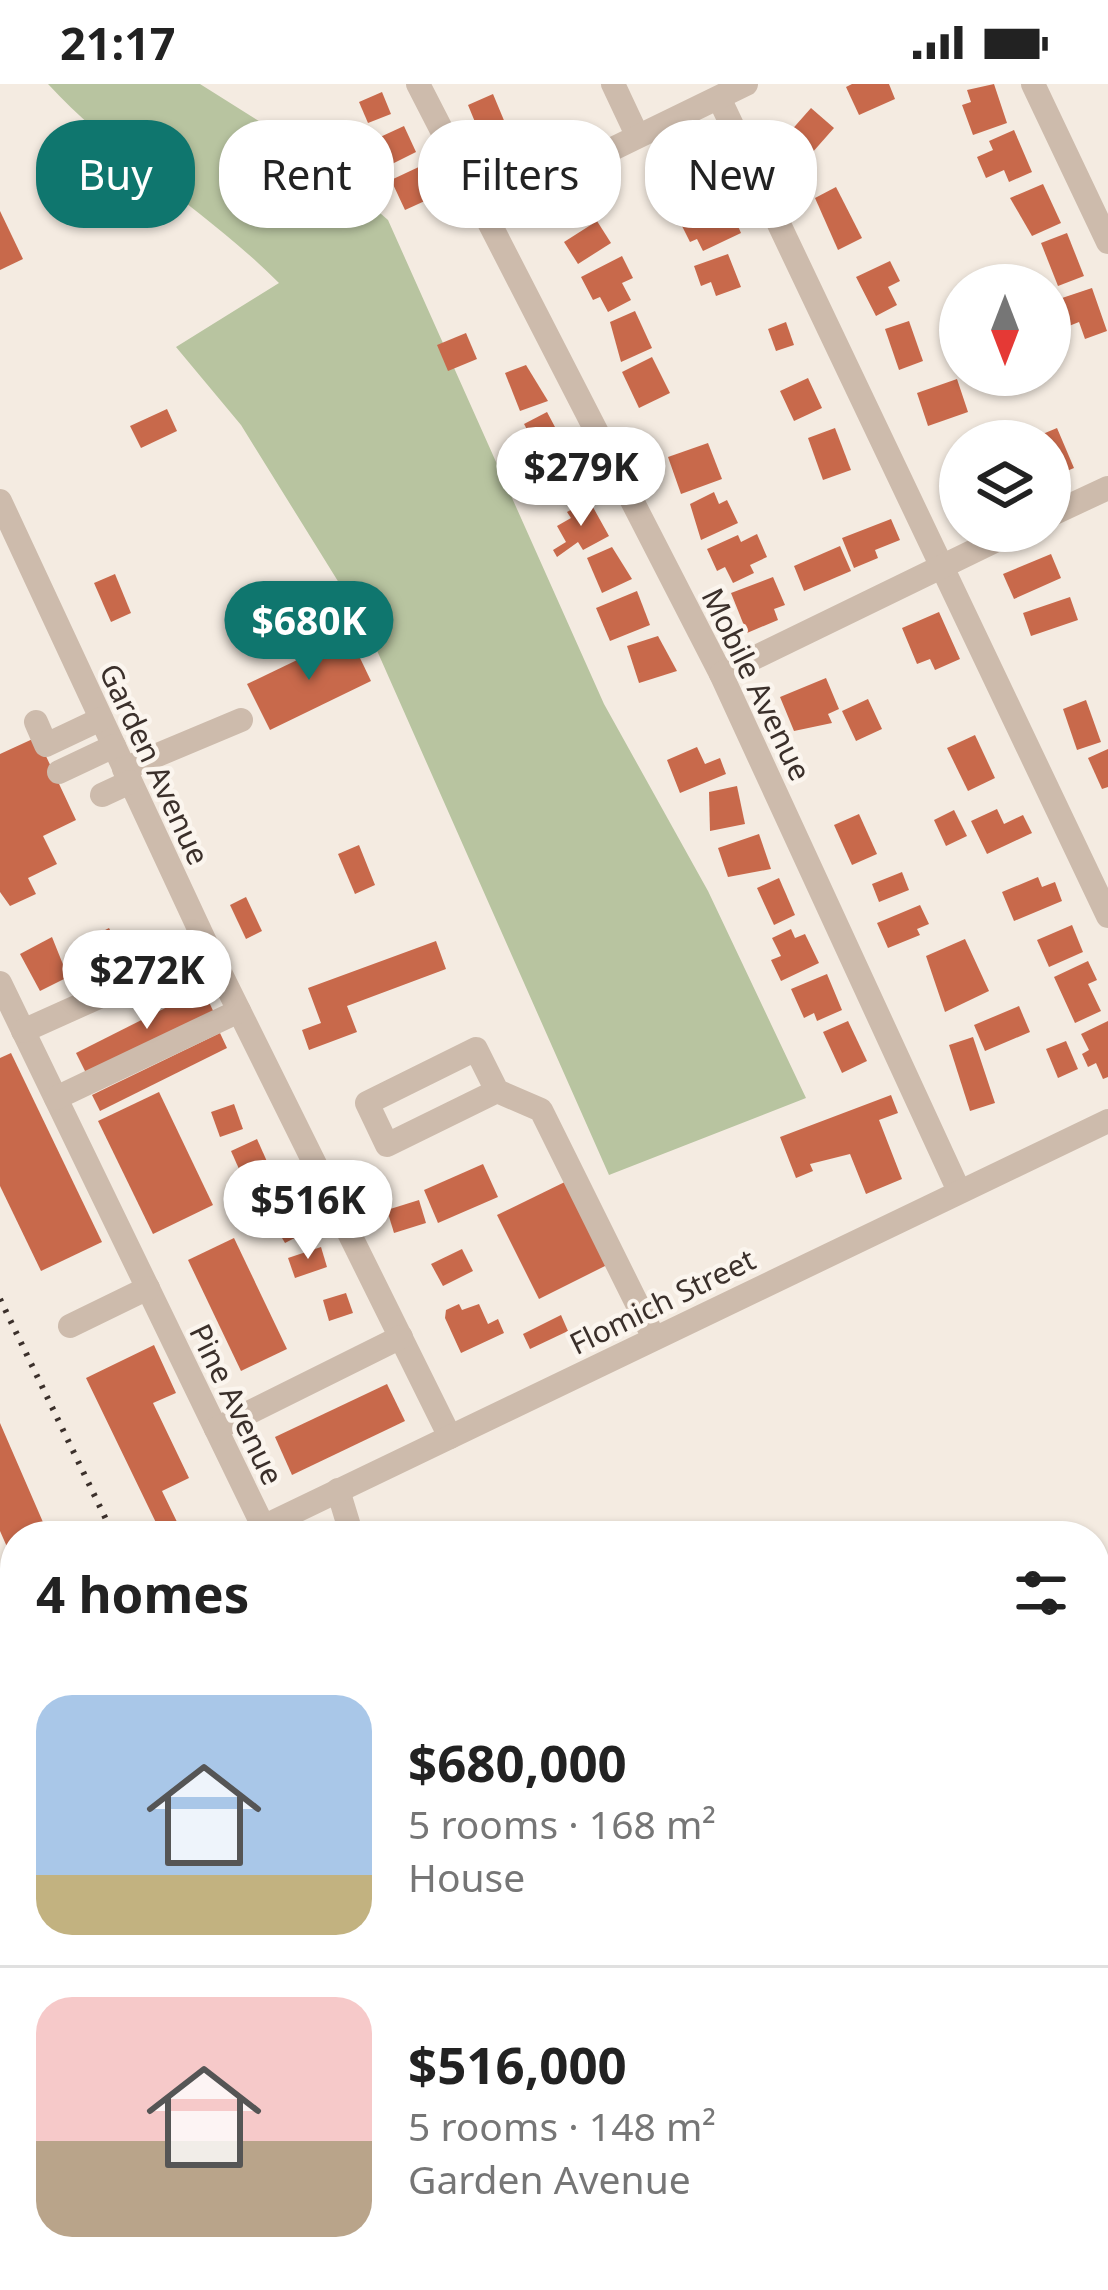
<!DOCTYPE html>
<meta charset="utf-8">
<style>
:root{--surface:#fff;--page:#f6f6f6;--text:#222;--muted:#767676;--line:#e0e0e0;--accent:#0f766e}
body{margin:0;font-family:"Noto Sans",sans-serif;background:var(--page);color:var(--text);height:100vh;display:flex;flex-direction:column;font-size:45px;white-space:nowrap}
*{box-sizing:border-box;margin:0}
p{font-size:39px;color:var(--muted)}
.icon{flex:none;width:66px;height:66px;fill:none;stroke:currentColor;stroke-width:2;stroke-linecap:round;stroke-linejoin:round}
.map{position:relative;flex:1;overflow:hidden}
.sheet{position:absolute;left:0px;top:1437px;width:1110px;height:771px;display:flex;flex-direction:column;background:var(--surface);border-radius:48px 48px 0 0;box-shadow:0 3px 9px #0004}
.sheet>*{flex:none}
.guide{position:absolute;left:36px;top:36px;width:1038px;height:108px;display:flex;gap:24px}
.needle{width:78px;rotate:180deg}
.buttons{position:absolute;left:939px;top:180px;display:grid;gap:24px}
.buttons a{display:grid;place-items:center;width:132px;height:132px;border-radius:50%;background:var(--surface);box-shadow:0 3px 9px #0004;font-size:60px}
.price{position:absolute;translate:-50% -102px;padding:0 27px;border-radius:42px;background:#fff;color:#222;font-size:39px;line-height:78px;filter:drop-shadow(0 3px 6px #0008)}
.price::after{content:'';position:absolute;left:50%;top:72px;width:36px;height:27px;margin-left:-18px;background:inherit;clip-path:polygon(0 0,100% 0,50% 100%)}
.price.selected{background:var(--accent);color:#fff}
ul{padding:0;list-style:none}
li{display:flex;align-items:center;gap:36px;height:300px;padding:0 36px}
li+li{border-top:3px solid var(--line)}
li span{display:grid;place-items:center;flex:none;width:336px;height:240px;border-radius:36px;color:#555}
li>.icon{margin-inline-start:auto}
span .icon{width:144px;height:144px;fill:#fffc;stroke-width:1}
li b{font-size:51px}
h2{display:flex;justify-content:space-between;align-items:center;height:144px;padding:0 36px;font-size:51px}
.chip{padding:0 42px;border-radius:48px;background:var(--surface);box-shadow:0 3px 9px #0004;font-size:42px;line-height:108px}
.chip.selected{background:var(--accent);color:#fff}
.status{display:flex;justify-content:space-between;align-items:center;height:84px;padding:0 60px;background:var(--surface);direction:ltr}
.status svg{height:33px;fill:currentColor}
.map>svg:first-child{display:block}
</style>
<div class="status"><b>21:17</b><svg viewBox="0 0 49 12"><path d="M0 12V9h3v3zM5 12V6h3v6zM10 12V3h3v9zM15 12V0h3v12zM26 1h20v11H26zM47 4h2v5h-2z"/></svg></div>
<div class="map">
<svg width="1108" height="2206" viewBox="0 0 1108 2206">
<rect width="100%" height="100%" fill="#f4ebe1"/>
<path fill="#b8c4a0" d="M48 0H200L316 73 388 136 604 620 708 807 806 1014 609 1091 367 544 241 341 176 263 279 199C206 126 117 75 48 0Z"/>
<g fill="#c8694b">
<path d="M852 0H889L895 15 859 31 846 3Z"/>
<path d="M994 0 1007 39 973 51 962 21 971 18 967 6Z"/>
<path d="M382 8 391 30 368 39 359 18Z"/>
<path d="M493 10 508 46 523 40 530 55 489 72 468 21Z"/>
<path d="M811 24 834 44 804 78 781 58Z"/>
<path d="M404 42 416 68 390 81 378 54Z"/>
<path d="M1014 46 1032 88 1009 98 1004 86 986 94 977 73 993 66 989 57Z"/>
<path d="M690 58 708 102 684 112 679 99 668 104 655 72Z"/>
<path d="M423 81 438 111 405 126 391 96Z"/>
<path d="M1043 100 1061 139 1032 152 1010 114Z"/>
<path d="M836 103 862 154 838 166 815 114Z"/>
<path d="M716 117 726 136 734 133 741 149 703 167 697 155 690 158 678 134Z"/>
<path d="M0 127 23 175 0 186Z"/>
<path d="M597 137 611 159 578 180 564 158Z"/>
<path d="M1067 149 1084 192 1058 202 1041 159Z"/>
<path d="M728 170 741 203 716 212 711 198 701 202 694 182Z"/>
<path d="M622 172 633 194 622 199 631 216 608 228 600 213 593 216 581 193Z"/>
<path d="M890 177 900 197 888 203 897 221 876 232 856 193Z"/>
<path d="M1092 204 1107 247 1085 255 1079 238 1069 242 1059 215Z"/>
<path d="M635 227 652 264 621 278 610 238Z"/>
<path d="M909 237 923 277 899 286 885 245Z"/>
<path d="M786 238 794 261 776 267 768 245Z"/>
<path d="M466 249 477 275 448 287 437 261Z"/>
<path d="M652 273 670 309 639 324 622 288Z"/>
<path d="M526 281 548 317 520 327 505 289Z"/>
<path d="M808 294 822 324 794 337 780 307Z"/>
<path d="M957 295 968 328 928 342 917 309Z"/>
<path d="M167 325 177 347 141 364 130 342Z"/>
<path d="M547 328 564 360 541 371 524 340Z"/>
<path d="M835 344 851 386 823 396 808 354Z"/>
<path d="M1057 344 1074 384 1050 394V357H1026Z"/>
<path d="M708 359 722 395 681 410 668 373Z"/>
<path d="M572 373 587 407 560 419 557 411 545 416 537 398 546 394 543 386Z"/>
<path d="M714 408 719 420 727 416 738 439 701 456 690 420Z"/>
<path d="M589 416 609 452 583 466 578 458 557 473 553 466 566 458 557 442 571 434 567 428Z"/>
<path d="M891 435 900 456 875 466 878 474 854 484 842 454Z"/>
<path d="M757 450 767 473 750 481 754 489 733 499 725 483 717 487 707 465 738 451 741 458Z"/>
<path d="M840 462 851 487 804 507 794 482Z"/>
<path d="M612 463 632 495 602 509 587 474Z"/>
<path d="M1051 470 1061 494 1014 515 1003 490Z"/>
<path d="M115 490 131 529 111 538 94 499Z"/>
<path d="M773 493 785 521 774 525 778 536 747 549 731 509Z"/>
<path d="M637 507 650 541 610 557 596 524Z"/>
<path d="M1070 513 1078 536 1031 552 1023 529Z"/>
<path d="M939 528 960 575 935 586 930 575 917 580 902 544Z"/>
<path d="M349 551 371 597 270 646 247 600Z"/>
<path d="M658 552 677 587 639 599 627 562Z"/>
<path d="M826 594 839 625 828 630 832 639 794 647 780 613Z"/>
<path d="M868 615 882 645 856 657 842 627Z"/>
<path d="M1086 616 1101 658 1077 666 1063 625Z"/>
<path d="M975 651 995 694 968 707 947 664Z"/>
<path d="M37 653 76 736 43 752 57 780 28 794 36 810 10 822 0 808V670Z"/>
<path d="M697 663 705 680 720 674 726 690 680 709 667 676Z"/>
<path d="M1108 665V703L1102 705 1088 674Z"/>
<path d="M737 702 745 740 710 747 709 708Z"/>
<path d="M997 725 1004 740 1023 731 1032 749 987 770 971 737Z"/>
<path d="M954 726 967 752 946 762 934 736Z"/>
<path d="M859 730 877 770 852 781 834 741Z"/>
<path d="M759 750 771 785 728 793 718 764Z"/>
<path d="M359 761 375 801 355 810 338 770Z"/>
<path d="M902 788 909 806 879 818 872 800Z"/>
<path d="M1038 793 1042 803 1055 798 1062 817 1014 837 1002 808Z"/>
<path d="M779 794 795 831 774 841 757 804Z"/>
<path d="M246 813 262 847 246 855 230 821Z"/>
<path d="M920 821 929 840 917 845 920 851 888 864 877 839Z"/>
<path d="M1072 841 1083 868 1049 883 1037 856Z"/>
<path d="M109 844 121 867 89 883 78 860Z"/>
<path d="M791 845 795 854 805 850 819 879 781 897 771 876 781 872 772 854Z"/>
<path d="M52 853 68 893 40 907 20 870Z"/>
<path d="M965 855 989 907 945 928 926 872Z"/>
<path d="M436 857 446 885 347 922 357 948 309 966 302 946 321 939 308 904Z"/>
<path d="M1088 877 1097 896 1088 900 1101 927 1075 939 1054 893Z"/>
<path d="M827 890 842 926 817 937 814 929 804 934 791 905Z"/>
<path d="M203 905 215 931 87 991 76 969Z"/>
<path d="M1019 922 1030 948 985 967 974 941Z"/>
<path d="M848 937 867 977 842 989 823 948Z"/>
<path d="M1108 937V993L1103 995 1096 979 1088 983 1082 970 1089 966 1081 950Z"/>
<path d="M220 949 227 964 100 1027 92 1011Z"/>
<path d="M973 953 995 1019 970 1027 949 961Z"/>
<path d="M1066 957 1078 985 1058 994 1046 965Z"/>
<path d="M11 969 102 1158 41 1187 0 1102V974Z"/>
<path d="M159 1008 213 1121 153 1150 98 1037Z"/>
<path d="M891 1011 898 1029 879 1036 902 1095 866 1110 850 1070 810 1080 813 1087 796 1094 780 1053Z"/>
<path d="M234 1020 243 1045 220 1053 211 1028Z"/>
<path d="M257 1055 269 1082 243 1094 231 1067Z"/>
<path d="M483 1080 498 1113 438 1139 424 1106Z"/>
<path d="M573 1094 615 1177 539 1215 497 1131Z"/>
<path d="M270 1099 274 1107 288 1100 296 1117 262 1133 250 1109Z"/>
<path d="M419 1116 426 1139 394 1149 387 1126Z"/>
<path d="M296 1124 308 1147 285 1159 272 1137Z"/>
<path d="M234 1154 287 1265 241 1287 188 1176Z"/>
<path d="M321 1163 327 1183 295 1194 288 1174Z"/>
<path d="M462 1165 473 1187 443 1202 431 1180Z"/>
<path d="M346 1209 353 1229 329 1237 323 1216Z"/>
<path d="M459 1220 462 1226 479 1220 488 1240 498 1235 504 1249 461 1269 445 1234 446 1226Z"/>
<path d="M561 1231 568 1247 530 1265 523 1250Z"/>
<path d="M154 1261 176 1309 153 1319 189 1394 162 1407 178 1440 161 1449 86 1294Z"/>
<path d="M387 1300 405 1337 292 1391 275 1353Z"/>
<path d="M0 1339 49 1452H15V1481L0 1447Z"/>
<path d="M1108 1692V1723L1100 1726 1108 1750 1097 1754 1095 1697Z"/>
<path d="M1108 1780V1835L1095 1839V1784Z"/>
<path d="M15 1882V1941L0 1947V1900L11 1896 7 1886Z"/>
<path d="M79 2193H159L126 2206H84Z"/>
<path d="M176 2193H184L190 2206H145Z"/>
<path d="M1008 2193H1083L1085 2197 1065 2206H1002L998 2197Z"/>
</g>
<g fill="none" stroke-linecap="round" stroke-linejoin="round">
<g stroke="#cdbbac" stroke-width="24">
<path d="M418 0 721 590 959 1107"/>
<path d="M613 0 637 51"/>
<path d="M1033 0 1108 158"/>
<path d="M719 14 1108 832"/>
<path d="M481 129 746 0"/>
<path d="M0 417 208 864 450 1353"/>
<path d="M1050 431 1108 404"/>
<path d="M721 590 1015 447"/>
<path d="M36 638 46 661 101 635"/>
<path d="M124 685 241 636"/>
<path d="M59 688 114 662"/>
<path d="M102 711 130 698"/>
<path d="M0 899 263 1442"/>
<path d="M23 947 208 864"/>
<path d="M497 1007 476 965 367 1019 387 1061 497 1007 541 1026 654 1254"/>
<path d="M56 1014 239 927"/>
<path d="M70 1242 148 1204"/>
<path d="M216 1345 401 1253"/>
<path d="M338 1406 352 1452"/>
<path d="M244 1452 1108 1037"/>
<path d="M0 1542 15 1541"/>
<path d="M0 1720 15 1714"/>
<path d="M0 1736 15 1767"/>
<path d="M15 1817 6 1821 15 1839"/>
<path d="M1095 1878 1108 1872"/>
<path d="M1095 1945 1108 1981"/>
<path d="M221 2193 227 2206"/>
</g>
<g stroke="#3b302b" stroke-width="6" stroke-dasharray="3 9" stroke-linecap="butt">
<path d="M0 1215 114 1452"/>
<path d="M473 2193 480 2206"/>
</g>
</g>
<g text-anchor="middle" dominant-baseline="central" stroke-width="9" stroke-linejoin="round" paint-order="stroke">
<g font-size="30" fill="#3b302b" stroke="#fbf5ee">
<text transform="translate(757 600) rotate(64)">Mobile Avenue</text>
<text transform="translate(155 680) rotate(65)">Garden Avenue</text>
<text transform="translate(662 1217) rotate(-26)">Flomich Street</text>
<text transform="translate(237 1320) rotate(64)">Pine Avenue</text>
</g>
</g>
</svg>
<div class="buttons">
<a><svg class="needle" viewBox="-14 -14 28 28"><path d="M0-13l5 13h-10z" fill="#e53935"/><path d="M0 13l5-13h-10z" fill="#767676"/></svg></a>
<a><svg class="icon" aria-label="layers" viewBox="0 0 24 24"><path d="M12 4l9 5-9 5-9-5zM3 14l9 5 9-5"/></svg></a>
</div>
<b class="price" style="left:581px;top:445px">$279K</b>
<b class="price selected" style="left:309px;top:599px">$680K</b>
<b class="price" style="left:147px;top:948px">$272K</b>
<b class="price" style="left:308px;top:1178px">$516K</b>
<div class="guide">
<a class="chip selected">Buy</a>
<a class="chip">Rent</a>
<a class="chip">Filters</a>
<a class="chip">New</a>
</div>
<section class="sheet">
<h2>4 homes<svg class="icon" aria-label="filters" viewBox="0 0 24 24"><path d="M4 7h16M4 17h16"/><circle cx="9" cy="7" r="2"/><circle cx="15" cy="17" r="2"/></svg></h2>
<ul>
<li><span style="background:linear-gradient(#a9c7e8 75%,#c2b280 0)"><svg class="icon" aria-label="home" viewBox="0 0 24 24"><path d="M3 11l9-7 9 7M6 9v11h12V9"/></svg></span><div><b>$680,000</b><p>5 rooms · 168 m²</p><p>House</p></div></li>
<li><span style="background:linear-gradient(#f6c9c9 60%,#b9a48a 0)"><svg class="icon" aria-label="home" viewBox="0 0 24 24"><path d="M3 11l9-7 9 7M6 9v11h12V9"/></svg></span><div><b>$516,000</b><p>5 rooms · 148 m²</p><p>Garden Avenue</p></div></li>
</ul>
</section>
</div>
